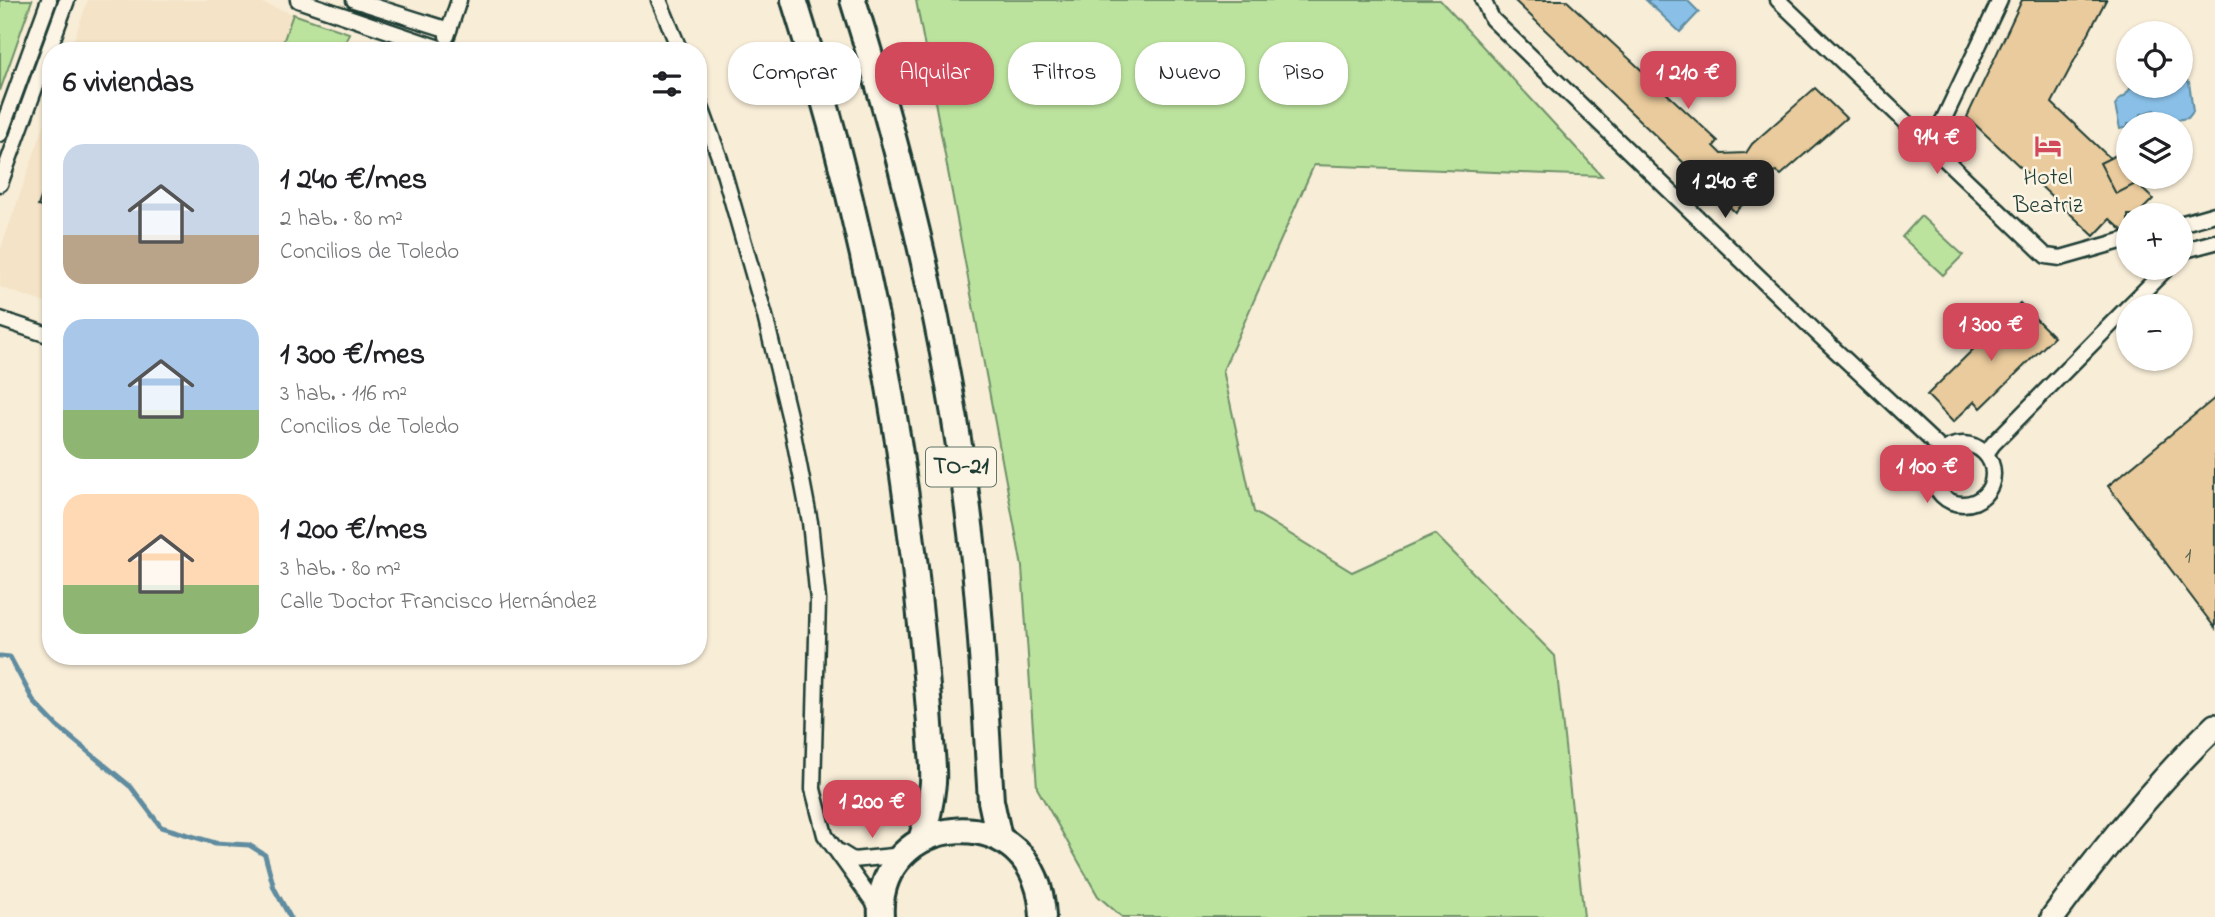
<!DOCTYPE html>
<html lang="es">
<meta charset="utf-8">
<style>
:root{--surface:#fff;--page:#f6f6f6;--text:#202124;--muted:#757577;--accent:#d1495b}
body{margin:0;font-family:"Indie Flower",sans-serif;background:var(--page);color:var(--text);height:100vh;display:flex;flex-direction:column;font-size:26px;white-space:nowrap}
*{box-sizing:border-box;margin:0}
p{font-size:23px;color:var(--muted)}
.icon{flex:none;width:38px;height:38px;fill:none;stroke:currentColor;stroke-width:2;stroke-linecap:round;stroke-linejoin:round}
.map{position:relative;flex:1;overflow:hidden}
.side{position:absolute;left:42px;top:42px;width:665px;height:623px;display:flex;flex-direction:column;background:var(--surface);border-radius:28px;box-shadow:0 2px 5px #0004}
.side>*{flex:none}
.guide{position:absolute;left:728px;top:42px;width:665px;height:63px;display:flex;gap:14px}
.tools{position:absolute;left:2116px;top:21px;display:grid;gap:14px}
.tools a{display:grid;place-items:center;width:77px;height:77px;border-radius:50%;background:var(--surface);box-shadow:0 2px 5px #0004;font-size:35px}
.price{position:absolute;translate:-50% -60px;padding:0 16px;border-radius:14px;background:var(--accent);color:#fff;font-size:23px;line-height:46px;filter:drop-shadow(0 2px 4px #0008)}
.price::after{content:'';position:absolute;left:50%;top:42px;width:21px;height:16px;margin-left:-10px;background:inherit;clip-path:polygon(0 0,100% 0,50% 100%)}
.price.current{background:#222;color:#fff}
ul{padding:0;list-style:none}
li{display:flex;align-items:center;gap:21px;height:175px;padding:0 21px}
li span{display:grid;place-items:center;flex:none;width:196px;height:140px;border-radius:21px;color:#555}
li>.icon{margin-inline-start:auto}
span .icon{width:84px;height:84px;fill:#fffc;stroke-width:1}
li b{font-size:30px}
h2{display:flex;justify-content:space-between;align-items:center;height:84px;padding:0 21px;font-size:30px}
.pill{padding:0 24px;border-radius:28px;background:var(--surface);box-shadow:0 2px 5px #0004;font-size:24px;line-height:63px}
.pill.current{background:var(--accent);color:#fff}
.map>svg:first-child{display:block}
</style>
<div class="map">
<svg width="2215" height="917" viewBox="0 0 2215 917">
<rect width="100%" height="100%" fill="#f8edd7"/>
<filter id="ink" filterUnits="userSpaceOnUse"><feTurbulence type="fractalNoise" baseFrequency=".0143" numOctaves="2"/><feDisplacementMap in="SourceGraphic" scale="14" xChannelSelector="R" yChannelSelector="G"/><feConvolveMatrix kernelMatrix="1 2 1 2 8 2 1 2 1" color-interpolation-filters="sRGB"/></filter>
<g filter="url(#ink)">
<g fill="#f4e3c6">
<path d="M88 0H254L293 14 280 51H70Z"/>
<path d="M51 106V305L0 287V251Z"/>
</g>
<g fill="#bce39e" stroke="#6e9069" stroke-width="2">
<path d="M0 0H32L0 91Z"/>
<path d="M916 0H1440L1602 176 1314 165 1223 370 1254 512 1352 572 1435 534 1555 656 1584 917H1122L1098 896 1037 788 1022 567Z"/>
<path d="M293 14 349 33 342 51H280Z"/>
<path d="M1921 216 1963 255 1943 275 1902 237Z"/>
</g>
<g fill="#8ac0e8" stroke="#5f8ca0" stroke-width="2">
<path d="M1646 0H1687L1699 12 1680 32Z"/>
<path d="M2181 78 2189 82 2193 112 2188 118 2163 122 2155 110 2141 114 2140 124H2128V127L2120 129 2115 105 2120 98 2124 97 2132 86H2180Z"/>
</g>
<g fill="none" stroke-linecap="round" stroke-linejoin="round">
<path stroke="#5f8ca0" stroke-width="5" d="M0 656 10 657 34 702 57 726 131 787 161 827 215 843 249 845 265 855 274 888 290 917"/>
</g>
<g fill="#eacb9d" stroke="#1f3d34" stroke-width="2">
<path d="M1514 0H1566L1718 141 1714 146 1722 154 1746 153 1752 144 1815 88 1846 118 1781 175 1776 171 1735 212Z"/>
<path d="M2022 0H2106L2052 103 2153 199 2137 215H2128V226L2123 231 2110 219 2094 236 1967 117Z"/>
<path d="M2128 149V177H2149L2116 194 2100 163Z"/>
<path d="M51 170V211L38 206Z"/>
<path d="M2020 303 2054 337 1981 408 1975 401 1953 422 1927 395Z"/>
<path d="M2215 398V628L2108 486Z"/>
</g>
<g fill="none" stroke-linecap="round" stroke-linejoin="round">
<defs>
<g id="minor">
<path d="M298 0 442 49"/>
<path d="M354 0 449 30"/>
<path d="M659 0 680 51"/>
<path d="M1483 0 1492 19 1819 335 1943 451"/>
<path d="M1778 0 2046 256 2061 258 2128 239"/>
<path d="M447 36 459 0"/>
<path d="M698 99 720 159 765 316 792 428 810 522 818 600 813 789 825 835 881 913"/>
<path d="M0 134 49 0"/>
<path d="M1931 146 2000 0"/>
<path d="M0 184 67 0"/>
<path d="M2180 224 2215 214"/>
<path d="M2180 255 2185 250 2215 242"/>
<path d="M2129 306 2167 268"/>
<path d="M0 319 51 336"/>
<circle cx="1963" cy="474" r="30"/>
<path d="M1986 454 1993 444 2128 307"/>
<path d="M840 852 853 860 903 855"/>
</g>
<path id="primary" d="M2053 917C2103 849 2155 784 2215 726"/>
<g id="trunk">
<path d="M794 0C859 203 901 413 921 625 925 664 929 702 931 741 932 755 934 770 933 783 931 803 927 822 921 840"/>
<path d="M853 0C911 185 955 375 975 569 983 646 986 724 991 801L999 838"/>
<path d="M881 917C874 811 1038 792 1043 917"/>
</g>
</defs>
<use href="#minor" stroke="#1f3d34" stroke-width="19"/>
<use href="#primary" stroke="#1f3d34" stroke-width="28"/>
<use href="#trunk" stroke="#1f3d34" stroke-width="30"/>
<use href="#minor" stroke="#fcf5e5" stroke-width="14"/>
<use href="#primary" stroke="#fcf5e5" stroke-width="23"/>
<use href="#trunk" stroke="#fcf5e5" stroke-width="24"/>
</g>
</g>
<defs>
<symbol id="hotel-bare" viewBox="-9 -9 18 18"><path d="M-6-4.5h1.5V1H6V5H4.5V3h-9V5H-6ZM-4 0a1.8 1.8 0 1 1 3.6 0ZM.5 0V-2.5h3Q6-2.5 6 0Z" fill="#d1495b" stroke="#fcf5e5" stroke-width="2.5" paint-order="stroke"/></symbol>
</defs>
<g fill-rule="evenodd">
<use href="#hotel-bare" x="2029" y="127" width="38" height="38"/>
</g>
<g text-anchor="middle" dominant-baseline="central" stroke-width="5" stroke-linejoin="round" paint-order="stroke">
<g font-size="21" fill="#52604e">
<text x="2188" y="557">1</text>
</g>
<rect fill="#fcf5e5" stroke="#617469" stroke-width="2" x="926" y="447.5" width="70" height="39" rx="5"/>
<g font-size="23" font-weight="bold" fill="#1f3d34">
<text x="961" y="467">TO-21</text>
</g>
<g font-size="24" fill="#1f3d34" stroke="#fcf5e5">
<text x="2048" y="178">Hotel<tspan x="2048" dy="28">Beatriz</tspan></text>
</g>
</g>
</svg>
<div class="tools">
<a><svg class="icon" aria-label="locate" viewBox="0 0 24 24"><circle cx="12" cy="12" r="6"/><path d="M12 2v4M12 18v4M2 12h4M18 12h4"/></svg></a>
<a><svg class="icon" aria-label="layers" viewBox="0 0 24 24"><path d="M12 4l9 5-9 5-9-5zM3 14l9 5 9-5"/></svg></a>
<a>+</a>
<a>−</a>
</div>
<b class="price" style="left:1688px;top:111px">1 210 €</b>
<b class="price" style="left:1937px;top:176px">914 €</b>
<b class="price current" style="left:1725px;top:220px">1 240 €</b>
<b class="price" style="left:1991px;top:363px">1 300 €</b>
<b class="price" style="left:1927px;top:505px">1 100 €</b>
<b class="price" style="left:872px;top:840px">1 200 €</b>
<div class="guide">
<a class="pill">Comprar</a>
<a class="pill current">Alquilar</a>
<a class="pill">Filtros</a>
<a class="pill">Nuevo</a>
<a class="pill">Piso</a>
</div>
<section class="side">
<h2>6 viviendas<svg class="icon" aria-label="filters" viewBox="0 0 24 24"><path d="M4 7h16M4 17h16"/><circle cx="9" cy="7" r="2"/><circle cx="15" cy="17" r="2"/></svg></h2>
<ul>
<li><span style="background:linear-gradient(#c9d6e8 65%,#b9a48a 0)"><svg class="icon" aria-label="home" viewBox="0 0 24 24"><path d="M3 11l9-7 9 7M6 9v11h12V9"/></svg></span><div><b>1 240 €/mes</b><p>2 hab. · 80 m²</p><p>Concilios de Toledo</p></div></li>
<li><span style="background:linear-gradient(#a9c7e8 65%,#8fb573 0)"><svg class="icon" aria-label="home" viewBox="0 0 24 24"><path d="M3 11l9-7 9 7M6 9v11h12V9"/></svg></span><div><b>1 300 €/mes</b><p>3 hab. · 116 m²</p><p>Concilios de Toledo</p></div></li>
<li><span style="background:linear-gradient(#ffd9b3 65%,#8fb573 0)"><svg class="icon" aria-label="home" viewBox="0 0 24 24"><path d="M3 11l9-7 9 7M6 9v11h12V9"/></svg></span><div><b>1 200 €/mes</b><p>3 hab. · 80 m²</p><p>Calle Doctor Francisco Hernández</p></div></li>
</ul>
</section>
</div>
